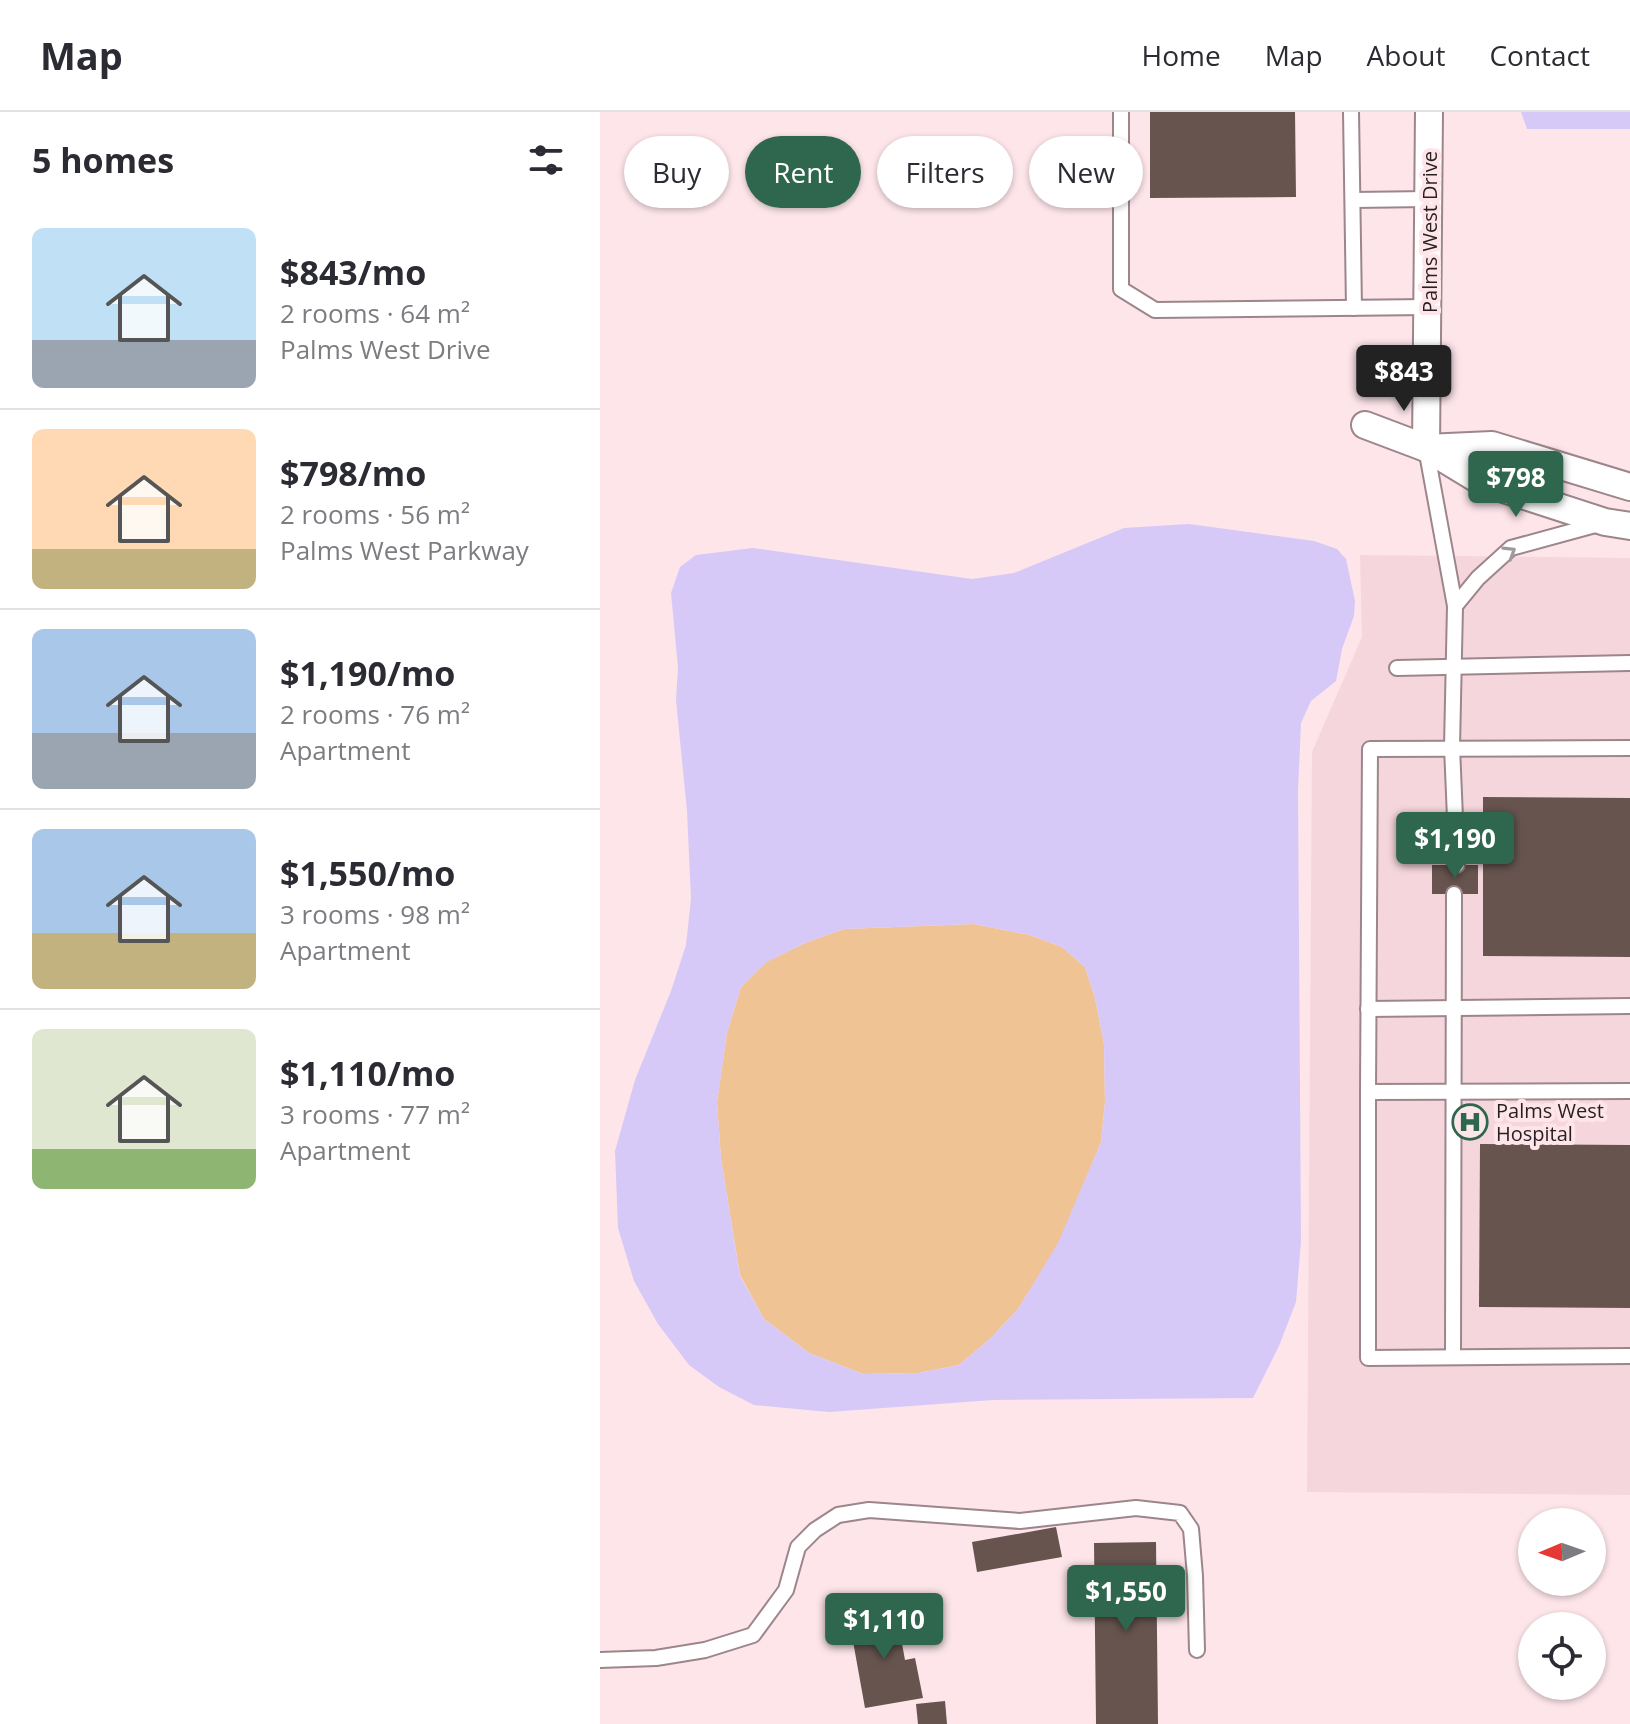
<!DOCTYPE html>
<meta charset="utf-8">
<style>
:root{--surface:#fff;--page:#f2f2f3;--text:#2b2b33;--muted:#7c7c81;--line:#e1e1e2;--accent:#2f674e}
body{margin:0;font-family:"Open Sans",sans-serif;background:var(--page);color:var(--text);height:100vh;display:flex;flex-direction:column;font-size:30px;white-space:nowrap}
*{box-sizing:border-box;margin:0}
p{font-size:26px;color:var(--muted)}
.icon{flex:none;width:44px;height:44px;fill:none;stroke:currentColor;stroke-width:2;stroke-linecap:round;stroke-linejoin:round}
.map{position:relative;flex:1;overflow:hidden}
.side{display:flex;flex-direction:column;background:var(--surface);width:600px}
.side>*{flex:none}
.top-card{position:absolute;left:24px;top:24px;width:760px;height:72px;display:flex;gap:16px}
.needle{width:52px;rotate:268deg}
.tools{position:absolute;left:918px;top:1396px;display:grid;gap:16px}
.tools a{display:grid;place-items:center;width:88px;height:88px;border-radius:50%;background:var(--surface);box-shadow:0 2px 6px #0004;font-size:40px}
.price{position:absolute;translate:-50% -68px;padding:0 18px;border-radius:8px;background:var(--accent);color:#fff;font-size:26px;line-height:52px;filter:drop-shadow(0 2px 4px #0008)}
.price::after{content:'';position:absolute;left:50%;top:48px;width:24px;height:18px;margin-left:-12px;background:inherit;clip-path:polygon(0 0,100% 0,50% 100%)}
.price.current{background:#222;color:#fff}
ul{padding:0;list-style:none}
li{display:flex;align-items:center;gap:24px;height:200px;padding:0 32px}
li+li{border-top:2px solid var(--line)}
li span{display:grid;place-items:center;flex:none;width:224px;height:160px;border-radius:12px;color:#555}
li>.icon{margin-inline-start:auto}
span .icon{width:96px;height:96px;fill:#fffc;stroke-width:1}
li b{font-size:34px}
h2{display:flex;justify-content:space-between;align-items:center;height:96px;padding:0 32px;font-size:34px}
.chip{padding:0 28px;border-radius:36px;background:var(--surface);box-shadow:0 2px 6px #0004;font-size:28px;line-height:72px}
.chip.current{background:var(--accent);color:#fff}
header{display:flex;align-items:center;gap:48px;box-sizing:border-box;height:112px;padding:0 40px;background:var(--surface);border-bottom:2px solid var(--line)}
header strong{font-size:38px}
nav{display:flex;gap:44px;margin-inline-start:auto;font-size:28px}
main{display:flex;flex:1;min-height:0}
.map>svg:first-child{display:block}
</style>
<header>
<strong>Map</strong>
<nav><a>Home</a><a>Map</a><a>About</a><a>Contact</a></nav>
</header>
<main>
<section class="side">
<h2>5 homes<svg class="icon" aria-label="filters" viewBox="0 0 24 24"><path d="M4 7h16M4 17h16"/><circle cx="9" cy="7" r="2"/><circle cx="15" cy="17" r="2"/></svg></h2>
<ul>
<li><span style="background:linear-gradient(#bfe0f5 70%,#9aa5b1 0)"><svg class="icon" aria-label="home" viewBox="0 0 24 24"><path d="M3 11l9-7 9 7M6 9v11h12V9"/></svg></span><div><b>$843/mo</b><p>2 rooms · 64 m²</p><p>Palms West Drive</p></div></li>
<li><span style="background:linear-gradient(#ffd9b3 75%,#c2b280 0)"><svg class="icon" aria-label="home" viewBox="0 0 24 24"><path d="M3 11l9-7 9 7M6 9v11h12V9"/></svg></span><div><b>$798/mo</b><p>2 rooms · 56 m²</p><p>Palms West Parkway</p></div></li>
<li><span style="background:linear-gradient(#a9c7e8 65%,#9aa5b1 0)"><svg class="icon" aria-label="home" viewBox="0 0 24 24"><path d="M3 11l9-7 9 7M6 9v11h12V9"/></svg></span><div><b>$1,190/mo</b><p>2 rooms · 76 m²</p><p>Apartment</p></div></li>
<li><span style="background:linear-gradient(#a9c7e8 65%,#c2b280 0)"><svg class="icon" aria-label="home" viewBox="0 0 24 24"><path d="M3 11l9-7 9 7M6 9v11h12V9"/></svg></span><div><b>$1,550/mo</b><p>3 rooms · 98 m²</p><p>Apartment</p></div></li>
<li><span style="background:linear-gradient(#dfe7d0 75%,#8fb573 0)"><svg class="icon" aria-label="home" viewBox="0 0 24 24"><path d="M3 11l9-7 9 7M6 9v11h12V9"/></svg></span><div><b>$1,110/mo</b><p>3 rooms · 77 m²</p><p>Apartment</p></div></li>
</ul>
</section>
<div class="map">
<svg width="1030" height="1612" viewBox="0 0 1030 1612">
<rect width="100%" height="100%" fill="#fde5ea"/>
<path fill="#f6d6dd" d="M760 443 1030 446V1383L707 1380 712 640 762 525Z"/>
<path fill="#f0c395" d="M374 812 430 823 462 835 485 855 495 886 504 932 505 990 501 1030 459 1131 418 1197 391 1226 359 1253 318 1261 263 1262 209 1241 164 1207 140 1163 121 1047 117 990 127 921 141 875 166 850 205 831 244 817Z"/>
<g fill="#d7c9f7" fill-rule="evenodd">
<path d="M921 0H1030V17H927Z"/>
<path d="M589 412 714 429 737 437 746 447 755 489 754 504 742 537 736 569 711 589 701 611 698 679 701 1129 696 1190 679 1234 653 1286 393 1288 229 1300 154 1293 119 1275 89 1253 58 1212 34 1169 18 1116 15 1039 35 968 71 879 86 833 91 787 87 699 76 588 78 556 71 481 80 455 96 443 153 436 372 467 414 461 524 416ZM374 812 430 823 462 835 485 855 495 886 504 932 505 990 501 1030 458 1131 418 1197 391 1226 359 1253 318 1261 263 1262 209 1241 164 1207 140 1164 121 1047 117 991 127 921 141 875 167 850 205 831 244 817Z"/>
</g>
<g fill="#67544f">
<path d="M550 0H695L696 85 550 86Z"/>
<path d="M883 685 1030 686V845L883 844Z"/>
<rect x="832" y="753" width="46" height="29"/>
<path d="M880 1032 1030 1033V1196L879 1195Z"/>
<path d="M456 1415 462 1445 377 1460 372 1430Z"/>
<path d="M556 1430 558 1612H496L494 1431Z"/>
<path d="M296 1499 305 1548 315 1546 323 1586 265 1596 249 1507Z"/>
<path d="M345 1589 347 1612H318L316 1592Z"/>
</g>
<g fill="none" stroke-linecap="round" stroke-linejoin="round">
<defs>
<g id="service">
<path d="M521 0V177L555 198 828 195"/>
<path d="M751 0 754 196"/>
<path d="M753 88 829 87"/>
<path d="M826 336 855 494 852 635 857 753"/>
<path d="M855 494 878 466 911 436 999 412"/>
<path d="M797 556 1030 551"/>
<path d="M768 897 1030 894"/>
<path d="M1030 979 768 980V1246L1030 1244"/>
<path d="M768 980 770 637 1030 636"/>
<path d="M853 1244 854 782"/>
<path d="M0 1548 56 1546 105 1538 153 1523 186 1478 198 1435 215 1418 238 1403 269 1398 420 1409 536 1396 580 1401 591 1417 595 1464 597 1538"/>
</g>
<g id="minor">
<path d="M765 313 826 336 882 370 1005 410 1030 414"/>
<path d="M826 336 829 0"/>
<path d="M826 336 892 333 1030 375"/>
</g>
</defs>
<use href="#service" stroke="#9c868b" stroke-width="18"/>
<use href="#minor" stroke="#9c868b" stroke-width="30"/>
<use href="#service" stroke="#fff" stroke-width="14"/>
<use href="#minor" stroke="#fff" stroke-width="26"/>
</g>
<defs><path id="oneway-chevron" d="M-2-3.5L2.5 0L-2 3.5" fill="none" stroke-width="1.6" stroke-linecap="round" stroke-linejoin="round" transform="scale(2)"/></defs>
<use stroke="#9e9a9b" href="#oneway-chevron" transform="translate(910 440) rotate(-32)"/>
<defs>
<symbol id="hospital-ring" viewBox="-11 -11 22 22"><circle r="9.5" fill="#fde5ea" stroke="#2f674e" stroke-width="1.5"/><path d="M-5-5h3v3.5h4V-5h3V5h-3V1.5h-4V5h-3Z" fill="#2f674e"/></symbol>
</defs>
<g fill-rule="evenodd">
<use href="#hospital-ring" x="850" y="990" width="40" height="40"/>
</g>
<g text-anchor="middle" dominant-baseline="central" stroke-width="8" stroke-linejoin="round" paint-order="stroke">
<g font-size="20" fill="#281f21" stroke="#fde5ea">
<text transform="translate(829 120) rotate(-90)">Palms West Drive</text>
</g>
<g font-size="20" fill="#281f21" stroke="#fde5ea" text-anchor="start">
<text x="896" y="998">Palms West<tspan x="896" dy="23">Hospital</tspan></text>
</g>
</g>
</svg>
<div class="tools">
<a><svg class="needle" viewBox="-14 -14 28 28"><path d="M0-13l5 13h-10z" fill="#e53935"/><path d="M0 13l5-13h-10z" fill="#7c7c81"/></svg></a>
<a><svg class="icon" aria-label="locate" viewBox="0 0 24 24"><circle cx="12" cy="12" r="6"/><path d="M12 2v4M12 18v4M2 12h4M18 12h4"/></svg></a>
</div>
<b class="price current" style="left:804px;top:301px">$843</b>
<b class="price" style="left:916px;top:407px">$798</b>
<b class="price" style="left:855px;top:768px">$1,190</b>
<b class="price" style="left:526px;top:1521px">$1,550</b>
<b class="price" style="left:284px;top:1549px">$1,110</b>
<div class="top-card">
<a class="chip">Buy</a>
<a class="chip current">Rent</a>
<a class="chip">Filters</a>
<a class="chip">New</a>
</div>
</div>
</main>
